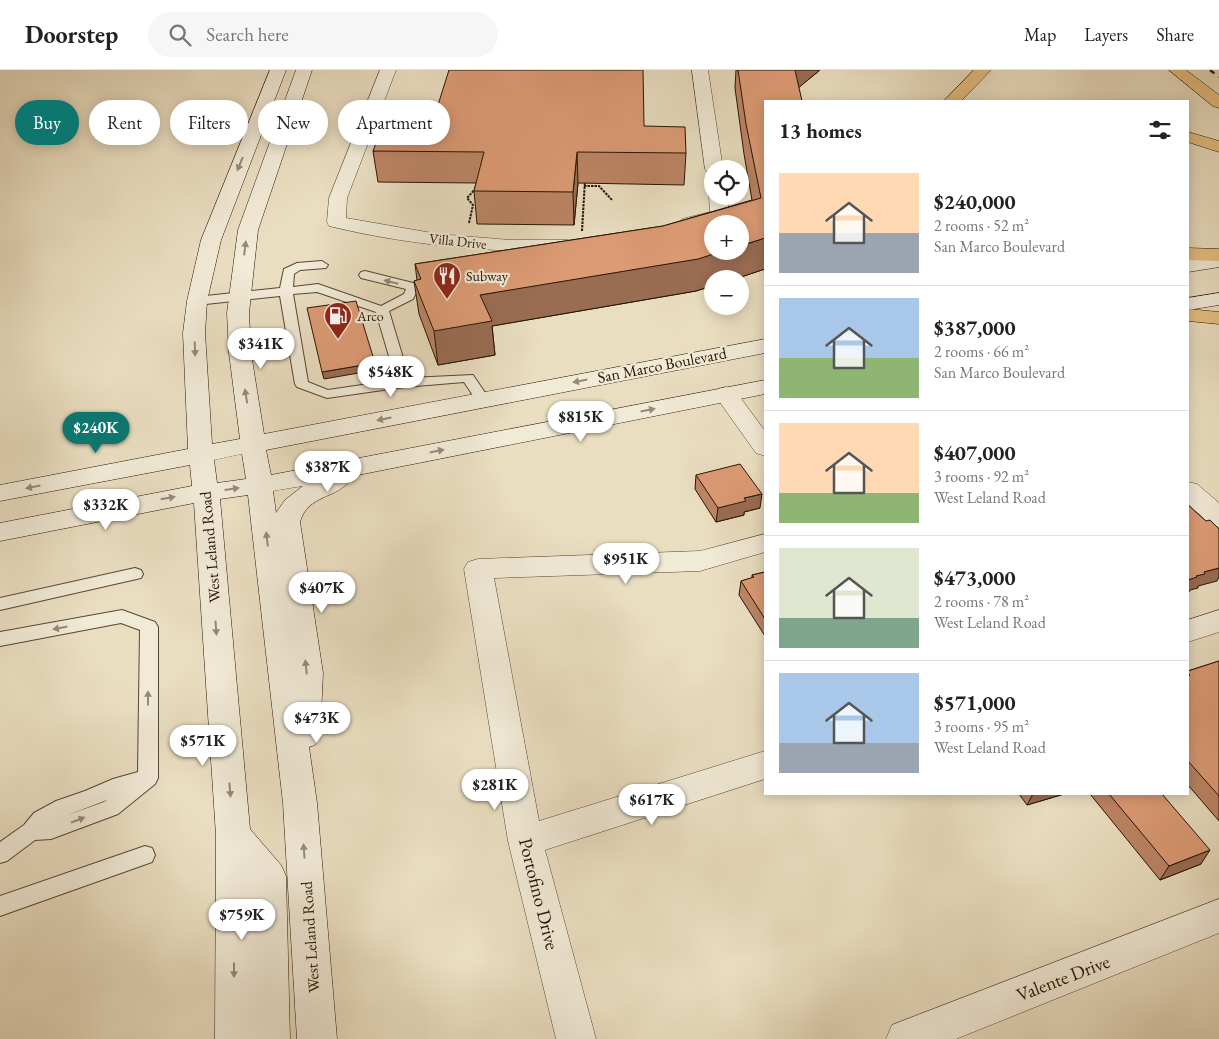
<!DOCTYPE html>
<meta charset="utf-8">
<style>
:root{--surface:#fff;--page:#f6f6f6;--text:#222;--muted:#767676;--line:#e0e0e0;--accent:#0f766e}
body{margin:0;font-family:"EB Garamond",serif;background:var(--page);color:var(--text);height:100vh;display:flex;flex-direction:column;font-size:19px;white-space:nowrap}
*{box-sizing:border-box;margin:0}
p{font-size:16px;color:var(--muted)}
.icon{flex:none;width:28px;height:28px;fill:none;stroke:currentColor;stroke-width:2;stroke-linecap:round;stroke-linejoin:round}
.map{position:relative;flex:1;overflow:hidden}
.sheet{position:absolute;left:764px;top:30px;width:425px;height:695px;display:flex;flex-direction:column;background:var(--surface);border-radius:0px;box-shadow:0 2px 12px #0003}
.sheet>*{flex:none}
.banner{position:absolute;left:15px;top:30px;width:475px;height:45px;display:flex;gap:10px}
.fabs{position:absolute;left:704px;top:90px;display:grid;gap:10px}
.fabs a{display:grid;place-items:center;width:45px;height:45px;border-radius:50%;background:var(--surface);box-shadow:0 2px 12px #0003;font-size:25px}
.price{position:absolute;translate:-50% -42px;padding:0 11px;border-radius:18px;background:#fff;color:#222;font-size:16px;line-height:32px;filter:drop-shadow(0 1px 2px #0008)}
.price::after{content:'';position:absolute;left:50%;top:30px;width:15px;height:11px;margin-left:-8px;background:inherit;clip-path:polygon(0 0,100% 0,50% 100%)}
.price.selected{background:var(--accent);color:#fff}
ul{padding:0;list-style:none}
li{display:flex;align-items:center;gap:15px;height:125px;padding:0 15px}
li+li{border-top:1px solid var(--line)}
li span{display:grid;place-items:center;flex:none;width:140px;height:100px;border-radius:0px;color:#555}
li>.icon{margin-inline-start:auto}
span .icon{width:60px;height:60px;fill:#fffc;stroke-width:1}
li b{font-size:21px}
h2{display:flex;justify-content:space-between;align-items:center;height:60px;padding:0 15px;font-size:21px}
.pill{padding:0 18px;border-radius:22px;background:var(--surface);box-shadow:0 2px 12px #0003;font-size:18px;line-height:45px}
.pill.selected{background:var(--accent);color:#fff}
header{display:flex;align-items:center;gap:30px;box-sizing:border-box;height:70px;padding:0 25px;background:var(--surface);border-bottom:1px solid var(--line)}
header strong{font-size:24px}
nav{display:flex;gap:28px;margin-inline-start:auto;font-size:18px}
.search{width:350px;height:45px;background:var(--page);display:flex;align-items:center;gap:12px;box-sizing:border-box;padding:0 18px;border-radius:28px;color:var(--muted);font-size:19px}
.map>svg:first-child{display:block}
</style>
<header>
<strong>Doorstep</strong>
<div class="search"><svg class="icon" aria-label="search" viewBox="0 0 24 24"><circle cx="10" cy="10" r="6"/><path d="M15 15l6 6"/></svg>Search here</div>
<nav><a>Map</a><a>Layers</a><a>Share</a></nav>
</header>
<div class="map">
<svg width="1219" height="969" viewBox="0 0 1219 969">
<rect width="100%" height="100%" fill="#eadec1"/>
<filter id="stains"><feTurbulence type="fractalNoise" baseFrequency=".004" numOctaves="4"/><feColorMatrix values="0 0 0 0 .2 0 0 0 0 .09 0 0 0 0 .02 0 0 0 .5 -.17"/></filter>
<radialGradient id="worn" r=".72"><stop offset=".6" stop-color="#630" stop-opacity="0"/><stop offset="1" stop-color="#630" stop-opacity=".3"/></radialGradient>
<g fill="none" stroke-linecap="round" stroke-linejoin="round">
<defs>
<g id="lane">
<path d="M322 191 328 195 326 198 300 200 294 204 293 217 318 214 381 236 404 224 406 219 361 208 359 205 361 202 365 201 417 214 419 217 413 229 389 241 409 308 473 305 490 330 488 333H478L464 312 404 317 327 328 297 317 295 314 280 226 197 235 191 231 197 227 280 218 284 199 297 193ZM317 222 376 242 396 310 328 320 308 312 293 224Z"/>
<path d="M135 498 141 500 143 504 141 508 0 540V528Z"/>
<path d="M122 540 155 552 158 557V708L155 714 118 744 51 769 35 770 7 791 0 793V772L24 755 34 743 56 731 85 721 113 709 138 702 140 560 121 553 0 576V562ZM107 730 104 732 65 746Z"/>
<path d="M145 776 152 778 155 785 152 792 0 846V826Z"/>
</g>
<g id="street">
<path d="M380 0H396L347 128 346 148 438 164 510 170H568L575 172 578 176 575 180 568 182C488 182 407 175 329 156L327 152 329 128Z"/>
<path d="M692 0H708L723 99H712V104L708 103 705 99Z"/>
<path d="M712 122V126H727L729 145 727 149 689 159 682 157 680 153 682 149 710 142 709 126Z"/>
<path d="M726 317 734 319 765 361V386L756 383 714 324 718 319Z"/>
<path d="M1188 412 1197 414 1219 433V457L1210 454 1188 434Z"/>
<path d="M765 464V482L700 501 494 508 539 751 765 681V709L545 780 596 969H556L508 771 464 499 468 492 478 489 700 481Z"/>
<path d="M1219 540V562L1188 572V550Z"/>
<path d="M1219 829V863L956 969H886L892 955Z"/>
</g>
<g id="secondary">
<path d="M270 0H286L221 170 207 231 205 263 212 374 240 369 229 283 227 243 238 160 296 0H312L258 160 249 243 251 283 264 364 765 269V283L266 380 271 405 765 310V324L348 407 350 410C337 429 308 424 300 452L323 603 320 666 315 675 309 677 317 733 337 969H297L283 733 248 425 220 429 250 759 281 795 286 806 290 969H215L216 765 194 433 0 471V453L192 416 190 395 0 431V415L188 379 183 263 187 231 201 170ZM242 384 246 409 217 413 214 390ZM303 416 285 430 276 443 273 421Z"/>
<path d="M1219 185V197L1188 202V190Z"/>
<path d="M1219 223V235L1188 240V228Z"/>
</g>
<g id="highway">
<path d="M974 0H991L961 31H944Z"/>
<path d="M1169 0H1186L1219 25V38L1213 36Z"/>
<path d="M1188 62 1219 71V82L1188 72Z"/>
<path d="M1188 178 1219 179V191L1188 190Z"/>
<path d="M1188 239 1219 242V254L1188 251Z"/>
</g>
</defs>
<use href="#lane" stroke="#564732" stroke-width="2"/>
<use href="#street" stroke="#564732" stroke-width="1"/>
<use href="#secondary" stroke="#251503" stroke-width="1"/>
<use href="#highway" stroke="#251503" stroke-width="1"/>
<g stroke="#251503" stroke-width="2" stroke-dasharray="2.5 1" stroke-linecap="butt">
<path d="M584 116H599L612 130"/>
<path d="M469 153 473 135 467 128 477 117"/>
<path d="M582 161 585 110"/>
</g>
<use href="#lane" fill="#f1ead7" fill-rule="evenodd"/>
<use href="#street" fill="#f1ead7" fill-rule="evenodd"/>
<use href="#secondary" fill="#f1ead7" fill-rule="evenodd"/>
<use href="#highway" fill="#e5bf80" fill-rule="evenodd"/>
<path stroke="#251503" stroke-width="2.5" stroke-dasharray="5.5 5.5" stroke-linecap="butt" d="M1210 0 1219 7"/>
</g>
<g fill="#bd8565" stroke="#251503">
<path d="M736 0H820L799 17 765 31V199L735 209H712V216L696 221 492 256 495 285 438 295 419 244 414 211 417 210 415 194 663 156 752 130 744 84 735 18Z"/>
<path d="M644 56 686 83 684 115 578 113 574 155 477 154 474 121 476 113 378 112 373 81Z"/>
<path d="M696 405 760 438 744 442V445L716 452 695 419Z"/>
<path d="M765 502V566L739 525 741 511 752 508V505Z"/>
<path d="M1219 591V751L1188 715V601Z"/>
<path d="M1019 724H1064L1027 735Z"/>
<path d="M1090 724H1162L1201 794 1160 810Z"/>
</g>
<g fill="#9a6c52" stroke="#251503">
<path d="M793 0H820L791 24Z"/>
<path d="M577 82 578 113 574 155 573 122Z"/>
<path d="M765 168V199L735 209H712V216L696 221 492 256 495 285 438 295 434 261 480 225 723 181H740V176Z"/>
<path d="M375 293 376 300 324 309 322 302Z"/>
<path d="M762 424 760 438 744 442V445L716 452 718 438 744 428Z"/>
<path d="M1219 498V507L1217 511 1198 516V518L1190 520 1189 522H1188V510L1204 502Z"/>
<path d="M1033 724H1064L1027 735Z"/>
<path d="M1210 780 1201 794 1160 810 1169 796Z"/>
</g>
<g fill="#dc9b75" stroke="#251503">
<path d="M449 0H643L644 56 685 57 686 83 577 82 573 122 474 121 484 82 373 81 384 53 432 54Z"/>
<path d="M738 0H795L802 31H765V168L740 176V154H712V181H723L698 189 480 225 492 251 434 261 414 211 421 209 415 194 663 156 761 128 746 54Z"/>
<path d="M356 231 375 293 322 302 307 238Z"/>
<path d="M740 394 762 424 744 428 746 431 718 438 696 405Z"/>
<path d="M1188 435 1206 451 1210 450 1219 459V498L1204 502 1205 504 1196 506 1197 507 1188 510Z"/>
<path d="M765 502V549L741 511 754 507 752 505Z"/>
<path d="M1219 591V726L1188 691V606L1190 605 1188 603V601Z"/>
<path d="M1109 724H1162L1210 780 1169 796Z"/>
</g>
<defs><path id="oneway-solid" d="M-6-.8H1V-3.2L6.5 0L1 3.2V.8H-6Z" transform="scale(1.25)"/></defs>
<g fill="#958a78">
<use href="#oneway-solid" transform="translate(240 94) rotate(112)"/>
<use href="#oneway-solid" transform="translate(245 178) rotate(-83)"/>
<use href="#oneway-solid" transform="translate(391 212) rotate(-166)"/>
<use href="#oneway-solid" transform="translate(195 279) rotate(88)"/>
<use href="#oneway-solid" transform="translate(580 311) rotate(169)"/>
<use href="#oneway-solid" transform="translate(246 326) rotate(-99)"/>
<use href="#oneway-solid" transform="translate(648 340) rotate(-11)"/>
<use href="#oneway-solid" transform="translate(384 349) rotate(169)"/>
<use href="#oneway-solid" transform="translate(437 381) rotate(-11)"/>
<use href="#oneway-solid" transform="translate(33 417) rotate(169)"/>
<use href="#oneway-solid" transform="translate(232 419) rotate(-8)"/>
<use href="#oneway-solid" transform="translate(168 428) rotate(-10)"/>
<use href="#oneway-solid" transform="translate(267 469) rotate(-97)"/>
<use href="#oneway-solid" transform="translate(60 558) rotate(169)"/>
<use href="#oneway-solid" transform="translate(216 558) rotate(86)"/>
<use href="#oneway-solid" transform="translate(306 597) rotate(-96)"/>
<use href="#oneway-solid" transform="translate(148 628) rotate(-90)"/>
<use href="#oneway-solid" transform="translate(230 720) rotate(85)"/>
<use href="#oneway-solid" transform="translate(78 750) rotate(-21)"/>
<use href="#oneway-solid" transform="translate(304 781) rotate(-94)"/>
<use href="#oneway-solid" transform="translate(234 900) rotate(90)"/>
</g>
<defs>
<symbol id="restaurant-pin" viewBox="-11 -11 22 30"><path d="M0 17L-7.5 6A9.5 9.5 0 1 1 7.5 6Z" fill="#8f2418" stroke="#f1ead7"/><path d="M-5-6h1v4h1v-4h1v4h1v-4h1v5L-1.5 .5V6h-2V.5L-5-1ZM5-6V6H3V1.5H1.5Q1.5-4 5-6Z" fill="#fff"/></symbol>
<symbol id="fuel-pin" viewBox="-11 -11 22 30"><path d="M0 17L-7.5 6A9.5 9.5 0 1 1 7.5 6Z" fill="#8f2418" stroke="#f1ead7"/><path d="M-5.5-6h7V0h2V4h1.3V-2.5L3-4.5l.8-.8L6-3V5H2.5V1h-1V6h-7ZM-4.2-4.7v3.2H.2V-4.7Z" fill="#fff"/></symbol>
</defs>
<g fill-rule="evenodd">
<use href="#restaurant-pin" x="431" y="190" width="32" height="43"/>
<use href="#fuel-pin" x="322" y="230" width="32" height="43"/>
</g>
<g text-anchor="middle" dominant-baseline="central" stroke-width="4.5" stroke-linejoin="round" paint-order="stroke">
<g font-size="14" fill="#251503" stroke="#f1ead7">
<text transform="translate(458 171) rotate(6)">Villa Drive</text>
</g>
<g font-size="14" fill="#251503" stroke="#f1ead7" text-anchor="start">
<text x="466" y="206">Subway</text>
<text x="357" y="246">Arco</text>
</g>
<g font-size="16" fill="#251503" stroke="#f1ead7">
<text transform="translate(662 295) rotate(-11)">San Marco Boulevard</text>
<text transform="translate(210 477) rotate(-95)">West Leland Road</text>
<text transform="translate(310 867) rotate(-94)">West Leland Road</text>
</g>
<g font-size="19" fill="#251503" stroke="#f1ead7">
<text transform="translate(539 824) rotate(76)">Portofino Drive</text>
<text transform="translate(1063 908) rotate(-21)">Valente Drive</text>
</g>
</g>
<rect width="100%" height="100%" filter="url(#stains)"/>
<rect width="100%" height="100%" fill="url(#worn)"/>
</svg>
<div class="fabs">
<a><svg class="icon" aria-label="locate" viewBox="0 0 24 24"><circle cx="12" cy="12" r="6"/><path d="M12 2v4M12 18v4M2 12h4M18 12h4"/></svg></a>
<a>+</a>
<a>−</a>
</div>
<b class="price" style="left:261px;top:300px">$341K</b>
<b class="price" style="left:391px;top:328px">$548K</b>
<b class="price" style="left:581px;top:373px">$815K</b>
<b class="price selected" style="left:96px;top:384px">$240K</b>
<b class="price" style="left:328px;top:423px">$387K</b>
<b class="price" style="left:106px;top:461px">$332K</b>
<b class="price" style="left:626px;top:515px">$951K</b>
<b class="price" style="left:322px;top:544px">$407K</b>
<b class="price" style="left:317px;top:674px">$473K</b>
<b class="price" style="left:203px;top:697px">$571K</b>
<b class="price" style="left:495px;top:741px">$281K</b>
<b class="price" style="left:652px;top:756px">$617K</b>
<b class="price" style="left:242px;top:871px">$759K</b>
<div class="banner">
<a class="pill selected">Buy</a>
<a class="pill">Rent</a>
<a class="pill">Filters</a>
<a class="pill">New</a>
<a class="pill">Apartment</a>
</div>
<section class="sheet">
<h2>13 homes<svg class="icon" aria-label="filters" viewBox="0 0 24 24"><path d="M4 7h16M4 17h16"/><circle cx="9" cy="7" r="2"/><circle cx="15" cy="17" r="2"/></svg></h2>
<ul>
<li><span style="background:linear-gradient(#ffd9b3 60%,#9aa5b1 0)"><svg class="icon" aria-label="home" viewBox="0 0 24 24"><path d="M3 11l9-7 9 7M6 9v11h12V9"/></svg></span><div><b>$240,000</b><p>2 rooms · 52 m²</p><p>San Marco Boulevard</p></div></li>
<li><span style="background:linear-gradient(#a9c7e8 60%,#8fb573 0)"><svg class="icon" aria-label="home" viewBox="0 0 24 24"><path d="M3 11l9-7 9 7M6 9v11h12V9"/></svg></span><div><b>$387,000</b><p>2 rooms · 66 m²</p><p>San Marco Boulevard</p></div></li>
<li><span style="background:linear-gradient(#ffd9b3 70%,#8fb573 0)"><svg class="icon" aria-label="home" viewBox="0 0 24 24"><path d="M3 11l9-7 9 7M6 9v11h12V9"/></svg></span><div><b>$407,000</b><p>3 rooms · 92 m²</p><p>West Leland Road</p></div></li>
<li><span style="background:linear-gradient(#dfe7d0 70%,#7fa58c 0)"><svg class="icon" aria-label="home" viewBox="0 0 24 24"><path d="M3 11l9-7 9 7M6 9v11h12V9"/></svg></span><div><b>$473,000</b><p>2 rooms · 78 m²</p><p>West Leland Road</p></div></li>
<li><span style="background:linear-gradient(#a9c7e8 70%,#9aa5b1 0)"><svg class="icon" aria-label="home" viewBox="0 0 24 24"><path d="M3 11l9-7 9 7M6 9v11h12V9"/></svg></span><div><b>$571,000</b><p>3 rooms · 95 m²</p><p>West Leland Road</p></div></li>
</ul>
</section>
</div>
